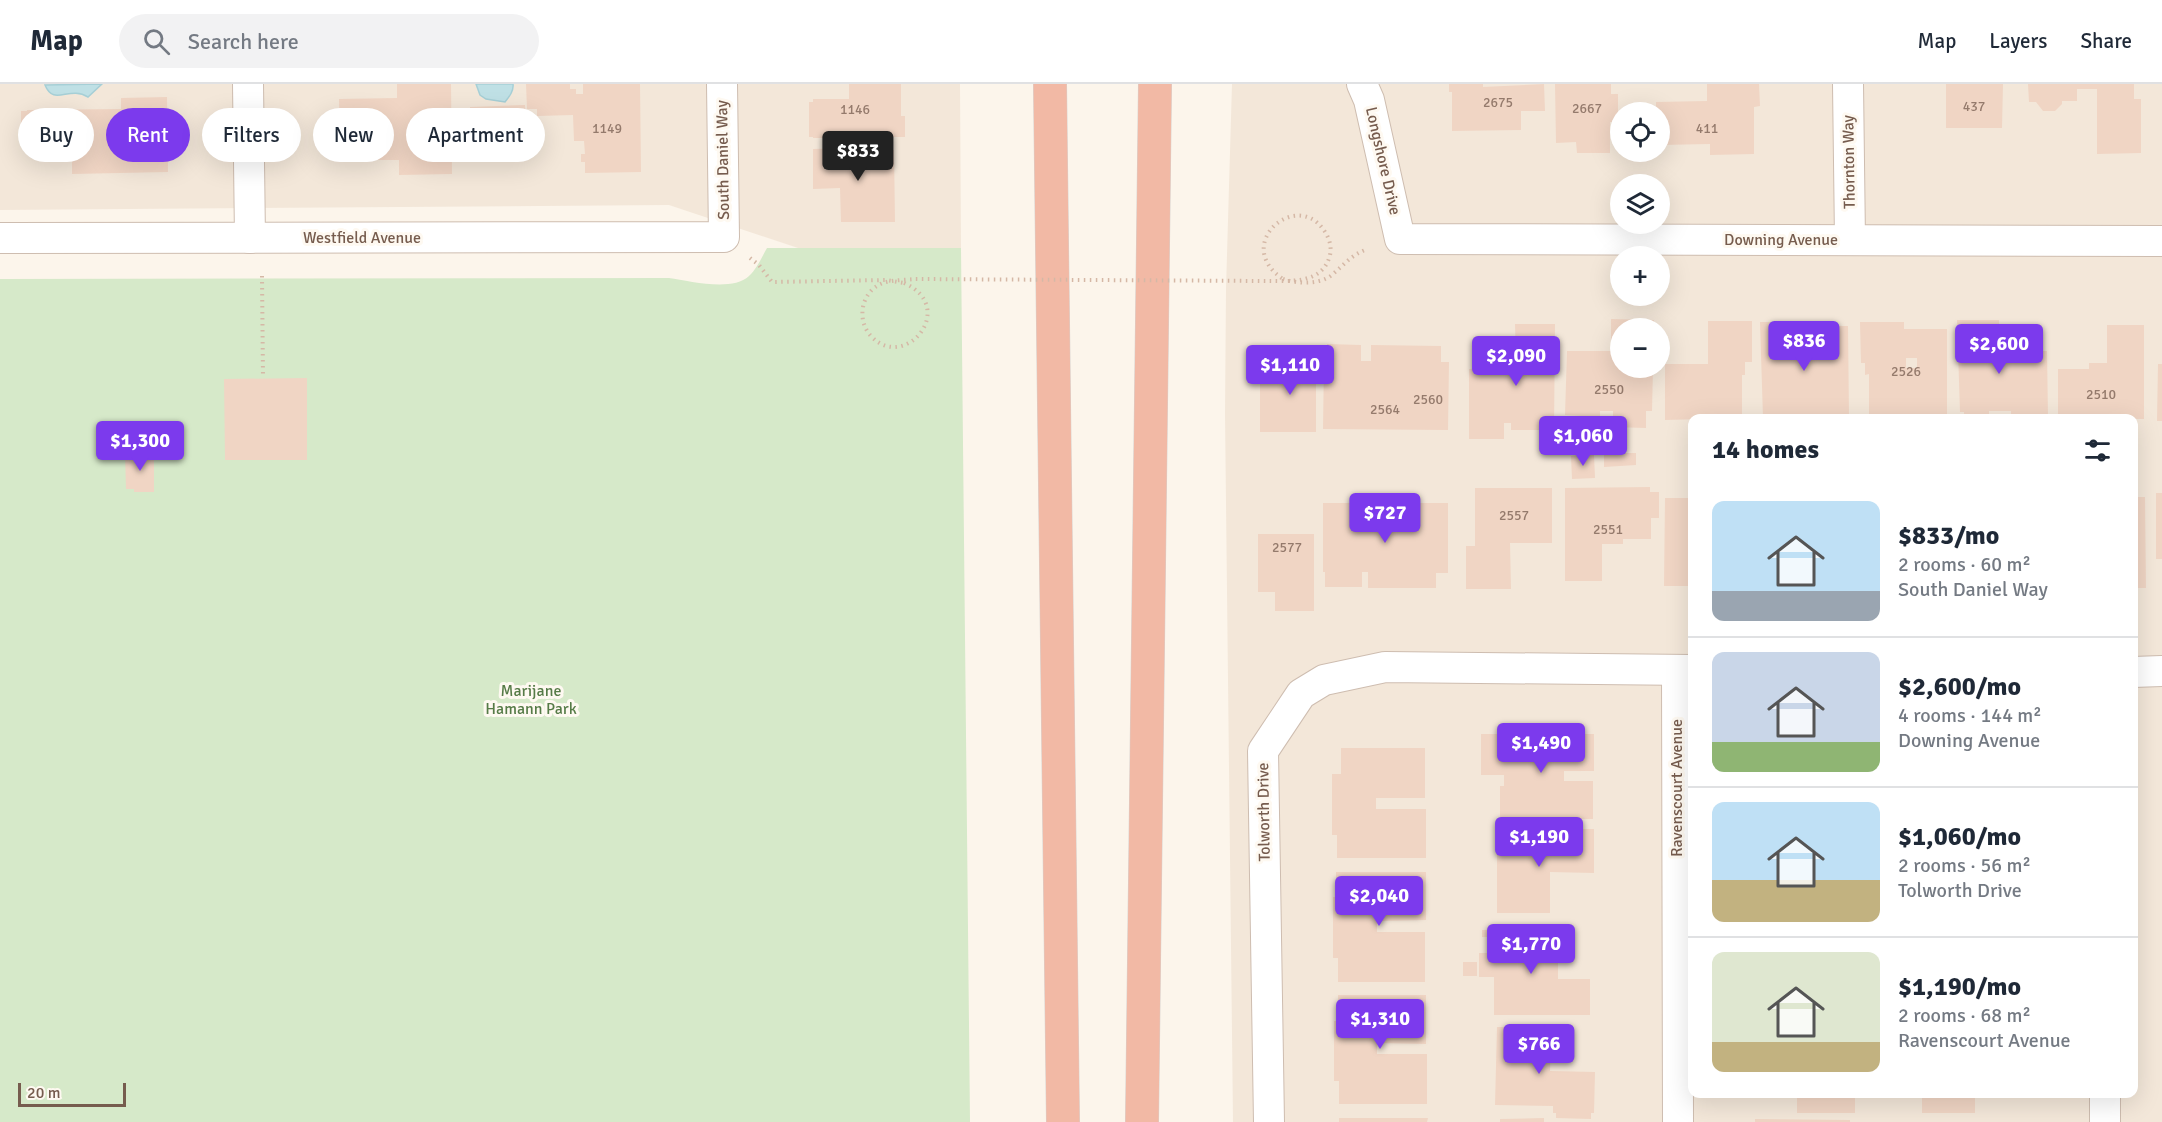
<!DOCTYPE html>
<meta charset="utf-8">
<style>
:root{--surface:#fff;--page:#f2f2f3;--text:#1f2937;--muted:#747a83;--line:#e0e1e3;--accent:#7c3aed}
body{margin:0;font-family:Signika,sans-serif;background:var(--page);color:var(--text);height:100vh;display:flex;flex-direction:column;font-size:22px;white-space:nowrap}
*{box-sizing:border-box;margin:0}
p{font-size:20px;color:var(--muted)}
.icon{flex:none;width:33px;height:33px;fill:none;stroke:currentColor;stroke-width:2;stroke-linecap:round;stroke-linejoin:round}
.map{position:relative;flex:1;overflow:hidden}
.panel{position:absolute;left:1688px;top:330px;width:450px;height:684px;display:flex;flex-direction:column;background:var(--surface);border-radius:12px;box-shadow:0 6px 24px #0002}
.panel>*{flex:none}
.banner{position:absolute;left:18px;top:24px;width:570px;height:54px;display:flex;gap:12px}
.controls{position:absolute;left:1610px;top:18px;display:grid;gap:12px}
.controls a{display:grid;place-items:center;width:60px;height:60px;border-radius:50%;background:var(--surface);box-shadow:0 6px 24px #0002;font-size:30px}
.scale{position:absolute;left:18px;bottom:15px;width:108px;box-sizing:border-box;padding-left:6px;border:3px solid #765c4e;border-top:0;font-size:16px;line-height:21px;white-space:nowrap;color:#765c4e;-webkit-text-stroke:4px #fef9f1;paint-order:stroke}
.price{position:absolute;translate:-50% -51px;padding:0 14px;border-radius:6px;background:var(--accent);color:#fff;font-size:20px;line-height:39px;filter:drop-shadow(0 2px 3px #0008)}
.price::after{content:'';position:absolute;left:50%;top:36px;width:18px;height:14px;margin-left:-9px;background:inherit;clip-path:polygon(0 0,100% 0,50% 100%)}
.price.on{background:#222;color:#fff}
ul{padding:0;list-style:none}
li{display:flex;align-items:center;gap:18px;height:150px;padding:0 24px}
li+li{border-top:2px solid var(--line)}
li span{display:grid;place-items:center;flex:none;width:168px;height:120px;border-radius:12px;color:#555}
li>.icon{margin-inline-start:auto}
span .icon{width:72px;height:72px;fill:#fffc;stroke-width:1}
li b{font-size:26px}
h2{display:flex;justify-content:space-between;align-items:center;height:72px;padding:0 24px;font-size:26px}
.pill{padding:0 21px;border-radius:27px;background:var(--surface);box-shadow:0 6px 24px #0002;font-size:21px;line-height:54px}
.pill.on{background:var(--accent);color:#fff}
header{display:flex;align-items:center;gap:36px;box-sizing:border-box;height:84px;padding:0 30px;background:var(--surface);border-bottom:2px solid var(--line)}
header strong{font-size:28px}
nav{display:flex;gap:33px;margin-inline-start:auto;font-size:21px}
.search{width:420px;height:54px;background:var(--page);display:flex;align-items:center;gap:15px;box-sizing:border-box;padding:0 21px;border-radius:33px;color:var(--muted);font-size:22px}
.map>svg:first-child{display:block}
</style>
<header>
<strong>Map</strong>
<div class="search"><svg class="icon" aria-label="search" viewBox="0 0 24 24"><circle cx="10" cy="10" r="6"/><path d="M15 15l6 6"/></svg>Search here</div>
<nav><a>Map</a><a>Layers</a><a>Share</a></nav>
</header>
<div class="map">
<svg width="2162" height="1038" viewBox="0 0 2162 1038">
<rect width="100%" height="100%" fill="#fcf5eb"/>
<g fill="#f3e7d9" fill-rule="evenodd">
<path d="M0 0H960L961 164H798L669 121 0 126Z"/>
<path d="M1232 0H2162V1038H1233L1225 330 1226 205ZM1620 28H1659V68H1620ZM1620 100H1659V140H1620ZM1620 172H1659V212H1620ZM1620 244H1659V284H1620ZM1692 334H2133V1010H1692Z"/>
</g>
<path fill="#d6e9c9" d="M767 164H961L970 1038H0V195L669 194C690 197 732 208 749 192 756 186 762 173 767 164Z"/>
<g fill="#bfe0e5" stroke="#a6cfd6" stroke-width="1.5">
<path d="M102 0 88 13C69 1 54 23 45 1Z"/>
<path d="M476 0H513C514 7 509 13 505 18L486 15 480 11Z"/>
</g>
<g fill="#f0d5c4" fill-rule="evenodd">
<path d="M397 0H451L452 90 399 91V76H340L339 15 397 14Z"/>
<path d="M526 0H570V5H576V10H583V0H640L641 88 585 89V78H581V70H585L584 57H574L573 31 537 32V25H527Z"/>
<path d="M849 0H901V32H905V53H853V54H813V53H809V18H813V15H849Z"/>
<path d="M1449 0H1483V3L1544 0 1545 27H1521V46L1452 47V8H1449Z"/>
<path d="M1555 0H1611V10H1618V38H1610V69H1577L1576 58 1556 59Z"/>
<path d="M1707 0H1759L1760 22 1754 23V70L1710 71V60L1659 61V28H1656V18L1707 17Z"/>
<path d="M1946 0H2003L2002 44H1946Z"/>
<path d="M2028 0H2134V15H2141V69L2097 70V5H2077V17H2062V20L2055 27H2043L2036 18H2029Z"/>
<path d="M167 13 168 88 72 90V67L28 68V43H21V27H27V26L121 25V14Z"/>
<path d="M525 21 527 71 471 73 470 23Z"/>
<path d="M848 64V67L894 66 895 138H841L840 104 813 105V65Z"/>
<path d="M1611 235 1654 236 1653 244H1620V284H1653L1652 327H1646V344L1613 343V327H1600V333L1565 331 1567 267H1611Z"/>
<path d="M1957 236H1999L2000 267H2047L2048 334H2011V327H1989V334H1964V328H1960Z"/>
<path d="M1708 237H1752V278H1745V291H1742V334L1665 336V280H1708Z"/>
<path d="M1760 238H1801V279H1810V242H1848L1849 334H1763Z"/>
<path d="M1860 238H1904V245H1947V334H1869V290L1865 291V279H1861ZM1906 274H1917V284H1906Z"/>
<path d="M1515 240H1555L1554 346H1511V339H1504V355H1469V285L1499 284V278H1516Z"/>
<path d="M2107 241H2144V335L2058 334V285H2089V279H2107Z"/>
<path d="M1327 260 1361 261V277H1371V261L1441 262V278H1449L1448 346 1323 345 1324 277H1326Z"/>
<path d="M1275 272H1316V348H1260V294H1275Z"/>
<path d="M2158 280H2162V337H2157Z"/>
<path d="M307 294V376H225L224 295Z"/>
<path d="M154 368V408H134V405H126L125 369Z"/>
<path d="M1604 369H1636V381L1604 383Z"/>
<path d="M1594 371 1595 394 1572 395 1571 372Z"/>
<path d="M1650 403V408H1659V434H1651V455H1623V460H1602V497H1565V404Z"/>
<path d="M1475 404H1552V459H1510L1511 505H1466V462H1475Z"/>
<path d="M2133 406H2137V413H2145L2146 504H2133Z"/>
<rect x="2156" y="409" width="6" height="66"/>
<path d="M1665 414H1692V502H1664Z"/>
<path d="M1323 419H1448V489H1436V504H1368V488H1362V503H1325V488H1323Z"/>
<path d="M1258 450H1314V527H1275V508H1258Z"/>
<path d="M1481 650H1594V687H1564V697H1593V735H1500V702H1504V691H1481Z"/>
<path d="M1341 664H1425V714H1376V725H1426V774H1337V751H1332V690H1341Z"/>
<path d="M1551 745H1594V789L1550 788V829H1497V755H1551Z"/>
<path d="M1336 788H1426V836L1377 837V848H1425V898H1338V874H1333V813H1336Z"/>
<path d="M1495 844 1558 845V895H1590V931H1494V893H1479V869H1487V853H1482V846H1495Z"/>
<rect x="1463" y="878" width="14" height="14"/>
<path d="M1338 911H1426V960L1377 959V970H1427V1020H1339V997H1334V937H1338Z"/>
<path d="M1497 943H1551L1550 987 1595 988 1594 1029H1591V1035L1556 1034V1029H1553V1022L1495 1021Z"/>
<rect x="1797" y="1010" width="58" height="19"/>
<rect x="1922" y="1010" width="53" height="19"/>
<path d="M1339 1034H1428L1427 1038H1339Z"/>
<path d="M1544 1034V1038H1500V1035Z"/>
<path d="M1755 1035 1850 1036V1038H1755Z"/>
</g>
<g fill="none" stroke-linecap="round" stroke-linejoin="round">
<defs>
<g id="minor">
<path d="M248 0 250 154"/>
<path d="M1362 0 1369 16 1400 155 2162 157"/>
<path d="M1848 0 1850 156"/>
<path d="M0 154 724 153 722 0"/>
<path d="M1677 586 1678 1038"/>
<path d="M2133 588 2162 587"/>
<path d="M2105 1010V1038"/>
<path d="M1269 1038 1263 667 1301 610 1324 596 1385 583 1692 586"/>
</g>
<g id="motorway">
<path d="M1050 0 1063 1038"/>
<path d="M1142 1038 1155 0"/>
</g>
</defs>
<use href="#minor" stroke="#cebdb0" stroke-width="32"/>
<use href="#motorway" stroke="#d9d1cd" stroke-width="34"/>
<g stroke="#d5b8a6" stroke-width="4" stroke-dasharray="1.5 4.5" stroke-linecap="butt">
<path d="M750 174 759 181 772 198 886 196 904 199"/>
<path d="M262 192 263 294"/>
<path d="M1283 195C1297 200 1321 201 1333 190 1345 180 1352 170 1368 165"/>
</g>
<use href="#minor" stroke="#fff" stroke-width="30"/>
<use href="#motorway" stroke="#f2b9a5" stroke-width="33"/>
<path stroke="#d5b8a6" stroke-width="4" stroke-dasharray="1.5 4.5" stroke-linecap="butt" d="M904 199C959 223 905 289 871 252 856 236 861 207 883 199 892 196 905 196 915 195L1267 197C1291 197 1323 200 1330 171 1332 162 1329 153 1323 145 1295 106 1232 161 1283 195"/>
</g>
<g text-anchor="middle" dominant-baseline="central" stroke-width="6" stroke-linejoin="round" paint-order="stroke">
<g font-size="14" fill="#947a6c">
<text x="1498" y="18">2675</text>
<text x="1974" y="22">437</text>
<text x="1587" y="24">2667</text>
<text x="855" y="25">1146</text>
<text x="607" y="44">1149</text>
<text x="1707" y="44">411</text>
<text x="1906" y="287">2526</text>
<text x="1609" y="305">2550</text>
<text x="2101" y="310">2510</text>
<text x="1428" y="315">2560</text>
<text x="1385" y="325">2564</text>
<text x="1514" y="431">2557</text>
<text x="1608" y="445">2551</text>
<text x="1287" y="463">2577</text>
</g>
<g font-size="16" fill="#765c4e" stroke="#fef9f1">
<text transform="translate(723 76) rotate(-91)">South Daniel Way</text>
<text transform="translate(1383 77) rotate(77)">Longshore Drive</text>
<text transform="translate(1849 78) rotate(-91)">Thornton Way</text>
<text x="362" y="154">Westfield Avenue</text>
<text x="1781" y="156">Downing Avenue</text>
<text transform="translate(1677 704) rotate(-90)">Ravenscourt Avenue</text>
<text transform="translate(1264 728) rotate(-91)">Tolworth Drive</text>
</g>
<g font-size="16" fill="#567b47" stroke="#fef9f1">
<text x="531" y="607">Marijane<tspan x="531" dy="18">Hamann Park</tspan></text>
</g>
</g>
</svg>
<div class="controls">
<a><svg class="icon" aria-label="locate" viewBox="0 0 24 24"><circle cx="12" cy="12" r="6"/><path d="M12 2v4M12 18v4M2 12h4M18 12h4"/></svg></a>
<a><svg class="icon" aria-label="layers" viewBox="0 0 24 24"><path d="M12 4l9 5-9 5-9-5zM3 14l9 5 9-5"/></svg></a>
<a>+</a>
<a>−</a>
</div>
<div class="scale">20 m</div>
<b class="price on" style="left:858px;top:98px">$833</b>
<b class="price" style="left:1804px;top:288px">$836</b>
<b class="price" style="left:1999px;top:291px">$2,600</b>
<b class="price" style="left:1516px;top:303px">$2,090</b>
<b class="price" style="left:1290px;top:312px">$1,110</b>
<b class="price" style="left:1583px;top:383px">$1,060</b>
<b class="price" style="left:140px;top:388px">$1,300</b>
<b class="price" style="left:1385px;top:460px">$727</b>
<b class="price" style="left:1541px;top:690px">$1,490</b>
<b class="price" style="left:1539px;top:784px">$1,190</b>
<b class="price" style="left:1379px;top:843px">$2,040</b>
<b class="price" style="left:1531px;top:891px">$1,770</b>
<b class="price" style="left:1380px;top:966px">$1,310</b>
<b class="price" style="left:1539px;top:991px">$766</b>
<div class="banner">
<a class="pill">Buy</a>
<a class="pill on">Rent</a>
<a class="pill">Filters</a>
<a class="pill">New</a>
<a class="pill">Apartment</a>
</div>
<section class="panel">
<h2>14 homes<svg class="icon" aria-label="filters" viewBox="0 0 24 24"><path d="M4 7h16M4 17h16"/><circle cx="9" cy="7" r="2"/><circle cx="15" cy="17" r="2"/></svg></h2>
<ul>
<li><span style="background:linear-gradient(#bfe0f5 75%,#9aa5b1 0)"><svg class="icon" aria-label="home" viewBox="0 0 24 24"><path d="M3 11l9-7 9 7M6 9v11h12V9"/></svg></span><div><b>$833/mo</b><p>2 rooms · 60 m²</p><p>South Daniel Way</p></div></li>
<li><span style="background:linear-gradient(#c9d6e8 75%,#8fb573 0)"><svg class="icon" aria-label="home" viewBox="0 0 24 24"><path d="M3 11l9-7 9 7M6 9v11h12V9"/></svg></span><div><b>$2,600/mo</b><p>4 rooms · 144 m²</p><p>Downing Avenue</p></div></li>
<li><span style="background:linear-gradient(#bfe0f5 65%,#c2b280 0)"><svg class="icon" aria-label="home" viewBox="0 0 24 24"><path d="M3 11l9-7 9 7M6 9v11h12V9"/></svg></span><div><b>$1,060/mo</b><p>2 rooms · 56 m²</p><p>Tolworth Drive</p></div></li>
<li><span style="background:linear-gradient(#dfe7d0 75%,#c2b280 0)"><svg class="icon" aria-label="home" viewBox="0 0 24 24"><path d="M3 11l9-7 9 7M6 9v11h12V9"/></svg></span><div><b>$1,190/mo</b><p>2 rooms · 68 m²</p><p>Ravenscourt Avenue</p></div></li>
</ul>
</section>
</div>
